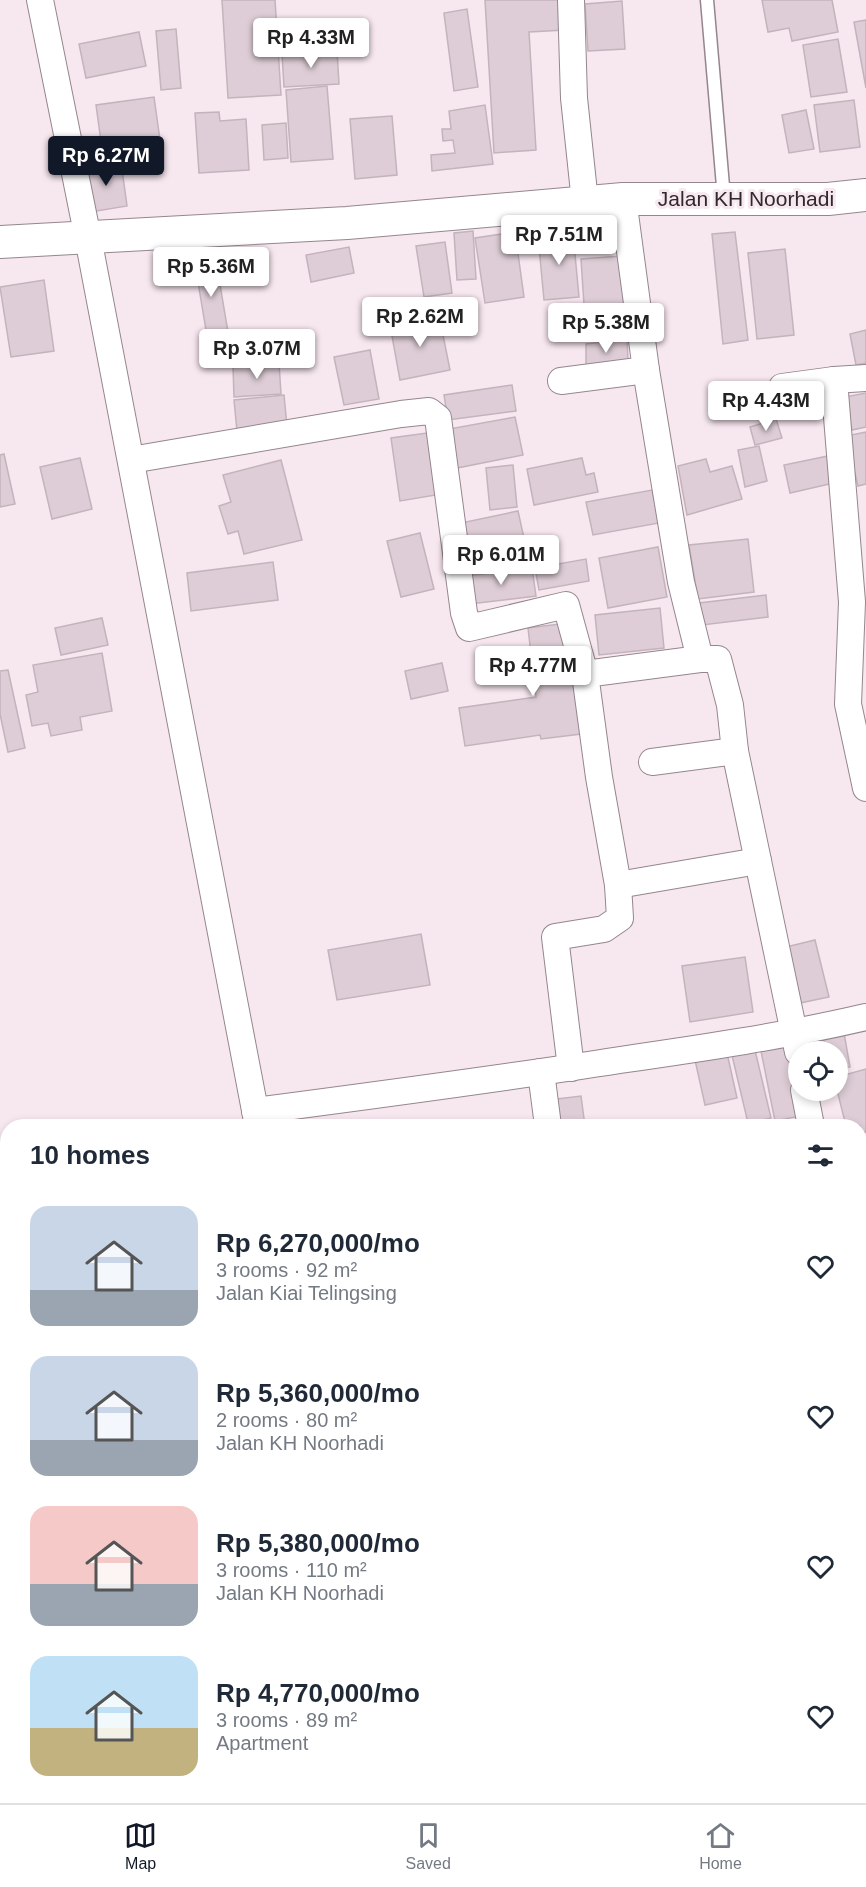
<!DOCTYPE html>
<meta charset="utf-8">
<style>
:root{--surface:#fff;--page:#f6f6f7;--text:#1f2937;--muted:#747a83;--line:#e0e1e3;--accent:#111827}
body{margin:0;font-family:Arial,sans-serif;background:var(--page);color:var(--text);height:100vh;display:flex;flex-direction:column;font-size:22px;white-space:nowrap}
*{box-sizing:border-box;margin:0}
p{font-size:20px;color:var(--muted)}
.icon{flex:none;width:33px;height:33px;fill:none;stroke:currentColor;stroke-width:2;stroke-linecap:round;stroke-linejoin:round}
.map{position:relative;flex:1;overflow:hidden}
.panel{position:absolute;left:0px;top:1119px;width:867px;height:684px;display:flex;flex-direction:column;background:var(--surface);border-radius:24px 24px 0 0;box-shadow:0 3px 9px #0003}
.panel>*{flex:none}
.buttons{position:absolute;left:788px;top:1041px;display:grid;gap:12px}
.buttons a{display:grid;place-items:center;width:60px;height:60px;border-radius:50%;background:var(--surface);box-shadow:0 3px 9px #0003;font-size:30px}
.price{position:absolute;translate:-50% -51px;padding:0 14px;border-radius:6px;background:#fff;color:#222;font-size:20px;line-height:39px;filter:drop-shadow(0 2px 3px #0008)}
.price::after{content:'';position:absolute;left:50%;top:36px;width:18px;height:14px;margin-left:-9px;background:inherit;clip-path:polygon(0 0,100% 0,50% 100%)}
.price.selected{background:var(--accent);color:#fff}
ul{padding:0;list-style:none}
li{display:flex;align-items:center;gap:18px;height:150px;padding:0 30px}
li span{display:grid;place-items:center;flex:none;width:168px;height:120px;border-radius:18px;color:#555}
li>.icon{margin-inline-start:auto}
span .icon{width:72px;height:72px;fill:#fffc;stroke-width:1}
li b{font-size:26px}
h2{display:flex;justify-content:space-between;align-items:center;height:72px;padding:0 30px;font-size:26px}
.tab-bar{display:flex;justify-content:space-around;align-items:center;height:84px;border-top:2px solid var(--line);background:var(--surface);font-size:16px;color:var(--muted)}
.tab-bar a{display:grid;justify-items:center;gap:3px}
.tab-bar .selected{color:var(--accent)}
.map>svg:first-child{display:block}
</style>
<div class="map">
<svg width="866" height="1803" viewBox="0 0 866 1803">
<rect width="100%" height="100%" fill="#f7e7ef"/>
<g fill="#decdd6" stroke="#c3b3bc" stroke-width="1.5">
<path d="M222 0H275L281 95 228 98Z"/>
<path d="M485 0H564L565 30 529 32 536 150 494 153Z"/>
<path d="M762 0H832L838 32 792 41 789 28 768 32Z"/>
<path d="M622 1 625 49 588 51 585 4Z"/>
<path d="M467 9 478 87 454 91 444 13Z"/>
<path d="M866 20V88L854 22Z"/>
<path d="M176 29 181 88 161 90 156 31Z"/>
<path d="M139 32 146 66 86 78 79 44Z"/>
<path d="M838 39 847 92 811 97 803 45Z"/>
<path d="M337 50 339 84 284 87 282 54Z"/>
<path d="M327 86 333 159 291 162 286 90Z"/>
<path d="M154 97 161 147 103 156 96 105Z"/>
<path d="M854 100 860 147 820 152 814 105Z"/>
<path d="M485 105 493 164 432 171 431 155 455 153 453 140 443 141 442 129H451L449 111Z"/>
<path d="M806 110 814 149 789 153 782 115Z"/>
<path d="M219 112 220 121 246 119 249 170 199 173 195 113Z"/>
<path d="M392 116 397 175 355 179 350 119Z"/>
<path d="M286 123 288 158 264 160 262 125Z"/>
<path d="M121 162 127 206 91 212 84 168Z"/>
<path d="M473 231 476 279 457 280 454 233Z"/>
<path d="M515 232 524 297 485 303 475 238Z"/>
<path d="M735 232 748 340 723 344 712 234Z"/>
<path d="M573 233 579 297 544 300 538 236Z"/>
<path d="M445 242 452 293 424 297 416 246Z"/>
<path d="M349 247 354 273 311 282 306 255Z"/>
<path d="M785 249 794 335 757 339 748 253Z"/>
<path d="M622 256 628 332 586 335 581 259Z"/>
<path d="M216 261 228 332 207 336 195 264Z"/>
<path d="M44 280 54 351 11 357 0 287Z"/>
<path d="M439 315 450 370 400 380 390 325Z"/>
<path d="M866 330V363L856 365 850 334Z"/>
<path d="M627 339 628 362 586 370V344Z"/>
<path d="M370 350 379 399 344 405 334 357Z"/>
<path d="M279 363 281 394 234 397 233 367Z"/>
<path d="M512 385 516 411 448 420 444 395Z"/>
<path d="M866 393V427L852 430 845 397Z"/>
<path d="M284 395 287 426 237 431 234 400Z"/>
<path d="M515 417 523 455 457 468 449 429Z"/>
<path d="M776 419 782 438 755 445 750 427Z"/>
<path d="M866 432V484L858 486 846 436Z"/>
<path d="M427 433 436 495 400 501 391 438Z"/>
<path d="M759 446 767 481 745 487 738 450Z"/>
<path d="M4 454 15 504 0 507V455Z"/>
<path d="M828 456 834 483 790 493 784 465Z"/>
<path d="M80 458 92 509 52 519 40 467Z"/>
<path d="M582 458 586 475 594 473 598 492 534 505 527 469Z"/>
<path d="M706 459 710 472 732 466 742 499 687 515 678 466Z"/>
<path d="M281 460 302 540 244 554 238 531 228 534 219 506 231 502 223 475Z"/>
<path d="M513 465 517 507 490 510 486 468Z"/>
<path d="M652 490 659 523 593 535 586 502Z"/>
<path d="M518 511 529 561 470 572 461 523Z"/>
<path d="M420 533 434 589 401 597 387 541Z"/>
<path d="M748 539 754 592 698 599 689 545Z"/>
<path d="M658 547 667 597 608 608 599 558Z"/>
<path d="M586 559 589 581 539 590 535 568Z"/>
<path d="M273 562 278 600 191 611 187 573Z"/>
<path d="M532 568 536 596 470 604 466 576Z"/>
<path d="M766 595 768 617 702 625 699 603Z"/>
<path d="M660 608 664 648 599 655 595 615Z"/>
<path d="M102 618 108 645 61 655 55 628Z"/>
<path d="M568 623 581 734 541 739 540 735 465 746 459 708 536 697 528 628Z"/>
<path d="M102 653 112 711 80 717 82 730 51 736 48 723 32 726 26 695 38 692 33 665Z"/>
<path d="M442 663 448 691 411 699 405 671Z"/>
<path d="M8 670 25 748 8 752 0 714V671Z"/>
<path d="M421 934 430 985 337 1000 328 950Z"/>
<path d="M815 940 829 997 800 1003 786 947Z"/>
<path d="M745 957 753 1012 690 1022 682 966Z"/>
<path d="M844 1033 850 1067 837 1069V1052H826L823 1037Z"/>
<path d="M789 1039 805 1115 775 1121 760 1046Z"/>
<path d="M754 1046 771 1118 748 1123 731 1051Z"/>
<path d="M727 1053 737 1098 705 1105 695 1060Z"/>
<path d="M866 1069V1132L860 1133V1126H846L837 1090V1077Z"/>
<path d="M581 1096 585 1126H552L549 1100Z"/>
<path d="M862 1190 866 1209V1240L860 1242V1191Z"/>
<path d="M866 1246V1295L860 1297V1248Z"/>
<path d="M8 1382V1448L0 1449V1384Z"/>
<path d="M866 1432V1470L860 1442V1434Z"/>
<path d="M866 1484V1528L860 1530V1486Z"/>
<path d="M866 1537V1573L860 1574V1539Z"/>
<path d="M8 1570V1625L4 1626 0 1612V1572Z"/>
<path d="M866 1576V1615L860 1617V1578Z"/>
<path d="M866 1620V1663L860 1664V1622Z"/>
<path d="M0 1644 8 1673V1693L0 1695Z"/>
<path d="M8 1700V1733H7L0 1708V1702Z"/>
<path d="M8 1795 88 1796 90 1803H0V1797Z"/>
<path d="M104 1796H167L131 1803H105Z"/>
<path d="M202 1796H242L243 1803H176Z"/>
<path d="M252 1796H348L349 1803H254Z"/>
<path d="M726 1796H742L745 1803H705Z"/>
</g>
<g fill="none" stroke-linecap="round" stroke-linejoin="round">
<defs>
<g id="service">
<path d="M707 0 724 198"/>
<path d="M860 1709 866 1735"/>
</g>
<g id="minor">
<path d="M40 0 88 238 258 1126"/>
<path d="M571 0 574 98 585 202"/>
<path d="M623 199 646 370 681 582 700 659H718L730 705 735 751 798 1052"/>
<path d="M834 380 852 602 848 704 866 788"/>
<path d="M561 381 646 370"/>
<path d="M782 387 834 380 866 378"/>
<path d="M131 460 401 414 429 411 438 418 464 613 469 628 566 605 585 674 599 777 618 885 620 918 604 929 555 937 571 1068"/>
<path d="M585 674 700 659"/>
<path d="M652 762 735 751"/>
<path d="M618 885 758 861"/>
<path d="M541 1072 548 1126"/>
<path d="M804 1090 811 1126"/>
<path d="M255 1111C377 1095 499 1079 620 1060 703 1048 785 1036 866 1017"/>
<path d="M385 1796 387 1803"/>
</g>
<path id="tertiary" d="M0 242 347 223 623 199H828L866 195"/>
<g id="secondary">
<path d="M860 1741 866 1739"/>
<path d="M639 1803 666 1796"/>
</g>
</defs>
<use href="#service" stroke="#95868e" stroke-width="15"/>
<use href="#minor" stroke="#95868e" stroke-width="28"/>
<use href="#tertiary" stroke="#95868e" stroke-width="34"/>
<use href="#secondary" stroke="#95868e" stroke-width="36"/>
<use href="#service" stroke="#fff" stroke-width="12"/>
<use href="#minor" stroke="#fff" stroke-width="26"/>
<use href="#tertiary" stroke="#fff" stroke-width="32"/>
<use href="#secondary" stroke="#fbe7f2" stroke-width="33"/>
</g>
<g text-anchor="middle" dominant-baseline="central" stroke-width="6" stroke-linejoin="round" paint-order="stroke">
<g font-size="21" fill="#2f292c" stroke="#f7e7ef">
<text x="746" y="198">Jalan KH Noorhadi</text>
</g>
</g>
</svg>
<div class="buttons">
<a><svg class="icon" aria-label="locate" viewBox="0 0 24 24"><circle cx="12" cy="12" r="6"/><path d="M12 2v4M12 18v4M2 12h4M18 12h4"/></svg></a>
</div>
<b class="price" style="left:311px;top:69px">Rp 4.33M</b>
<b class="price selected" style="left:106px;top:187px">Rp 6.27M</b>
<b class="price" style="left:559px;top:266px">Rp 7.51M</b>
<b class="price" style="left:211px;top:298px">Rp 5.36M</b>
<b class="price" style="left:420px;top:348px">Rp 2.62M</b>
<b class="price" style="left:606px;top:354px">Rp 5.38M</b>
<b class="price" style="left:257px;top:380px">Rp 3.07M</b>
<b class="price" style="left:766px;top:432px">Rp 4.43M</b>
<b class="price" style="left:501px;top:586px">Rp 6.01M</b>
<b class="price" style="left:533px;top:697px">Rp 4.77M</b>
<section class="panel">
<h2>10 homes<svg class="icon" aria-label="filters" viewBox="0 0 24 24"><path d="M4 7h16M4 17h16"/><circle cx="9" cy="7" r="2"/><circle cx="15" cy="17" r="2"/></svg></h2>
<ul>
<li><span style="background:linear-gradient(#c9d6e8 70%,#9aa5b1 0)"><svg class="icon" aria-label="home" viewBox="0 0 24 24"><path d="M3 11l9-7 9 7M6 9v11h12V9"/></svg></span><div><b>Rp 6,270,000/mo</b><p>3 rooms · 92 m²</p><p>Jalan Kiai Telingsing</p></div><svg class="icon" aria-label="heart" viewBox="0 0 24 24"><path d="M12 20l-8-8c-3-5 5-10 8-4 3-6 11-1 8 4z"/></svg></li>
<li><span style="background:linear-gradient(#c9d6e8 70%,#9aa5b1 0)"><svg class="icon" aria-label="home" viewBox="0 0 24 24"><path d="M3 11l9-7 9 7M6 9v11h12V9"/></svg></span><div><b>Rp 5,360,000/mo</b><p>2 rooms · 80 m²</p><p>Jalan KH Noorhadi</p></div><svg class="icon" aria-label="heart" viewBox="0 0 24 24"><path d="M12 20l-8-8c-3-5 5-10 8-4 3-6 11-1 8 4z"/></svg></li>
<li><span style="background:linear-gradient(#f6c9c9 65%,#9aa5b1 0)"><svg class="icon" aria-label="home" viewBox="0 0 24 24"><path d="M3 11l9-7 9 7M6 9v11h12V9"/></svg></span><div><b>Rp 5,380,000/mo</b><p>3 rooms · 110 m²</p><p>Jalan KH Noorhadi</p></div><svg class="icon" aria-label="heart" viewBox="0 0 24 24"><path d="M12 20l-8-8c-3-5 5-10 8-4 3-6 11-1 8 4z"/></svg></li>
<li><span style="background:linear-gradient(#bfe0f5 60%,#c2b280 0)"><svg class="icon" aria-label="home" viewBox="0 0 24 24"><path d="M3 11l9-7 9 7M6 9v11h12V9"/></svg></span><div><b>Rp 4,770,000/mo</b><p>3 rooms · 89 m²</p><p>Apartment</p></div><svg class="icon" aria-label="heart" viewBox="0 0 24 24"><path d="M12 20l-8-8c-3-5 5-10 8-4 3-6 11-1 8 4z"/></svg></li>
</ul>
</section>
</div>
<nav class="tab-bar">
<a class="selected"><svg class="icon" aria-label="map" viewBox="0 0 24 24"><path d="M3 6l6-2 6 2 6-2v14l-6 2-6-2-6 2zM9 4v14M15 6v14"/></svg>Map</a>
<a><svg class="icon" aria-label="saved" viewBox="0 0 24 24"><path d="M7 4h10v16l-5-4-5 4z"/></svg>Saved</a>
<a><svg class="icon" aria-label="home" viewBox="0 0 24 24"><path d="M3 11l9-7 9 7M6 9v11h12V9"/></svg>Home</a>
</nav>
